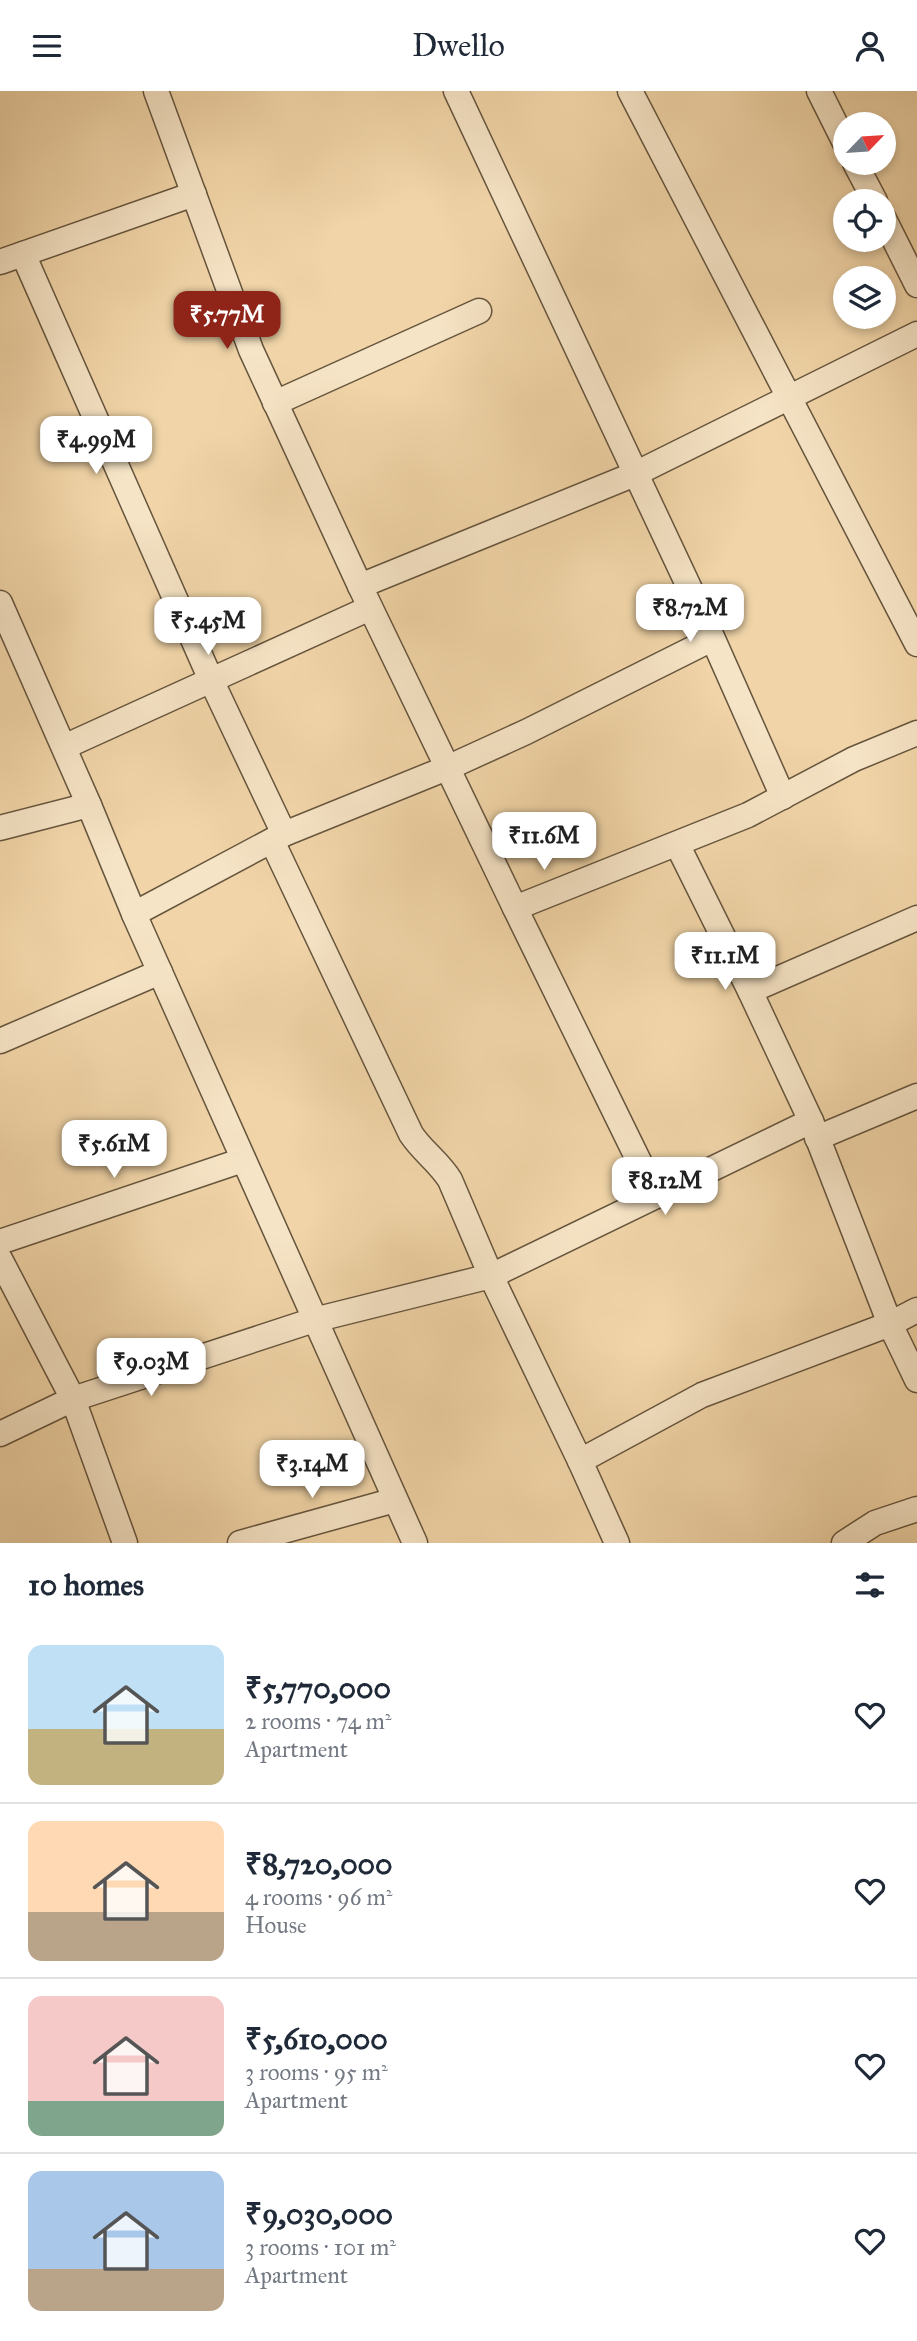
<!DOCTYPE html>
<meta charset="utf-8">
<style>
:root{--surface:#fff;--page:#f6f6f7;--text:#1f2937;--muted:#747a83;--line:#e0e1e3;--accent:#8f2418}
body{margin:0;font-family:"IM FELL Great Primer",serif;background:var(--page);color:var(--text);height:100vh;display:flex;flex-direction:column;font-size:26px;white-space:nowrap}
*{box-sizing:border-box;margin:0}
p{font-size:23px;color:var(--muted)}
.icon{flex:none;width:38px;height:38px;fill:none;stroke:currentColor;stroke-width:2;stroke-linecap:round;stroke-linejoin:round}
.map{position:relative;height:1452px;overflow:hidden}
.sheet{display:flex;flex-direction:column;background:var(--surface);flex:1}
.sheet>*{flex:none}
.needle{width:46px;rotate:65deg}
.tools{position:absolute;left:833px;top:21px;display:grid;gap:14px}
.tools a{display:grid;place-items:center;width:63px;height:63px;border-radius:50%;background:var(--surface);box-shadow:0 4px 10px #0003;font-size:35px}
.price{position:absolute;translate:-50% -60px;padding:0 16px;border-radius:14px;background:#fff;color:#222;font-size:23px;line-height:46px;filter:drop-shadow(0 2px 4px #0008)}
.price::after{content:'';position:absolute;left:50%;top:42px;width:21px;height:16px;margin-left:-10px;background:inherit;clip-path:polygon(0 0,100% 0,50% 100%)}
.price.current{background:var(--accent);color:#fff}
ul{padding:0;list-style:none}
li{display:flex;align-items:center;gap:21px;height:175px;padding:0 28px}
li+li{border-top:2px solid var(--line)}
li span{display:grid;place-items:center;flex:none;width:196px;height:140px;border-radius:14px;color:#555}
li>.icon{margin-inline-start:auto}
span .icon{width:84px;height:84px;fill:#fffc;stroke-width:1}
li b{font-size:30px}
h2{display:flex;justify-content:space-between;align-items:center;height:84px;padding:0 28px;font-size:30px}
header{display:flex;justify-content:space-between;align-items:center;height:91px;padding:0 28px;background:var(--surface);font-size:32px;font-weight:600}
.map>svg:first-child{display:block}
</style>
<header><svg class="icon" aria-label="menu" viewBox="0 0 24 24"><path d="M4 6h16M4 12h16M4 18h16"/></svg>Dwello<svg class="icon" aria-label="person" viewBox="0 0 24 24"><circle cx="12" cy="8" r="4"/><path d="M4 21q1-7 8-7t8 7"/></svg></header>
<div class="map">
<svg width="917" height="1452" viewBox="0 0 917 1452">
<rect width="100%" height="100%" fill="#f1d5a8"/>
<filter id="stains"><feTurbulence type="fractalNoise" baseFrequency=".00286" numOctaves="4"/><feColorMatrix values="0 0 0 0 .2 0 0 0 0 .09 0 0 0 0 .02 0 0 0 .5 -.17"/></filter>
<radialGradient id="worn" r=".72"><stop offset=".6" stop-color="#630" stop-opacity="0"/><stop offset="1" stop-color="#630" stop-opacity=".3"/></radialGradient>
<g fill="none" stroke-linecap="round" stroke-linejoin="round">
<defs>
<g id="minor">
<path d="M156 0 251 259 360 495"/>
<path d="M456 0 705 530 783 706"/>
<path d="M630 0 917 553"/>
<path d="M819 0 845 52"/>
<path d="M855 72 875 110"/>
<path d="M884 128 917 194"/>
<path d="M23 163 211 589 284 743"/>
<path d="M0 171 194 103"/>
<path d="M275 312 479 220"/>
<path d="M0 512 89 714"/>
<path d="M64 656 370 517"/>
<path d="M0 737 89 714 134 823"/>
<path d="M677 753 750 900 811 1030"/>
<path d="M515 817 360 495 635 383 917 243"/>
<path d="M750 900 917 827"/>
<path d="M0 950 160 881"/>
<path d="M817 1047 917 1005"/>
<path d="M656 1105 515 817 748 724 854 668 917 642"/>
<path d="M0 1151 243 1069"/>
<path d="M0 1168 73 1308 0 1343"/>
<path d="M580 1370 491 1185 811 1030 890 1233 917 1219"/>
<path d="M125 1452 73 1308 314 1229 491 1185 450 1089C439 1071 422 1060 411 1043L272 750"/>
<path d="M240 1452 395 1409"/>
<path d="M415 1452 134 823 284 743 447 677 526 641 712 548"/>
<path d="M617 1452 580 1370 702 1304 890 1233 917 1289"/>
<path d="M844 1452 875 1432 917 1418"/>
</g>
</defs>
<use href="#minor" stroke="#66553e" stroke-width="27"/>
<use href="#minor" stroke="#f6e4c6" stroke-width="24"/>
</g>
<rect width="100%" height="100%" filter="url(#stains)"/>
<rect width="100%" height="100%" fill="url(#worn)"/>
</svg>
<div class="tools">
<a><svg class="needle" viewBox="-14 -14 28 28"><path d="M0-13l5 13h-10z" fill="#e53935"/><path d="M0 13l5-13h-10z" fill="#747a83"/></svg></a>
<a><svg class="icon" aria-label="locate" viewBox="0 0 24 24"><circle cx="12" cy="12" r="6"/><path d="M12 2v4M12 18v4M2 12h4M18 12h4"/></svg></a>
<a><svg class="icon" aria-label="layers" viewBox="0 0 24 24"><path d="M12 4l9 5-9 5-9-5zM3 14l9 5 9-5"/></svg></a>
</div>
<b class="price current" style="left:227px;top:260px">₹5.77M</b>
<b class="price" style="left:96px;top:385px">₹4.99M</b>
<b class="price" style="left:690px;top:553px">₹8.72M</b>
<b class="price" style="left:208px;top:566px">₹5.45M</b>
<b class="price" style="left:544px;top:781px">₹11.6M</b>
<b class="price" style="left:725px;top:901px">₹11.1M</b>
<b class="price" style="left:114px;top:1089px">₹5.61M</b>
<b class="price" style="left:665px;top:1126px">₹8.12M</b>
<b class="price" style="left:151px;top:1307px">₹9.03M</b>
<b class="price" style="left:312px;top:1409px">₹3.14M</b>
</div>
<section class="sheet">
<h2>10 homes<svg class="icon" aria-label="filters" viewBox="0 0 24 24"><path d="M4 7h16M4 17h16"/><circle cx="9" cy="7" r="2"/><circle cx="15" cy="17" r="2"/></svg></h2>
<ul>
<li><span style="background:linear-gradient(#bfe0f5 60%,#c2b280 0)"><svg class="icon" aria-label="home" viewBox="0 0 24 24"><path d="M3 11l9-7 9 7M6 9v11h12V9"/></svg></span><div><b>₹5,770,000</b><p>2 rooms · 74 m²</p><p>Apartment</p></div><svg class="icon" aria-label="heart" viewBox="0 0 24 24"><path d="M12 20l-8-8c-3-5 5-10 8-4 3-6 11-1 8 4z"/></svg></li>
<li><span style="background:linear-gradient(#ffd9b3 65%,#b9a48a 0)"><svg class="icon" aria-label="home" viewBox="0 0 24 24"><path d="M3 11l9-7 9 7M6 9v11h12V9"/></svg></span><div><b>₹8,720,000</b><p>4 rooms · 96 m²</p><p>House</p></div><svg class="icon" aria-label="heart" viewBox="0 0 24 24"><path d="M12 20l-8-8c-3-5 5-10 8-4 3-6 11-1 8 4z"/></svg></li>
<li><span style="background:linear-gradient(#f6c9c9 75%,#7fa58c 0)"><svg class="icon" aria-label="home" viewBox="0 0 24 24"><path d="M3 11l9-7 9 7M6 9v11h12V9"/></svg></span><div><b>₹5,610,000</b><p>3 rooms · 95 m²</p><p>Apartment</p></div><svg class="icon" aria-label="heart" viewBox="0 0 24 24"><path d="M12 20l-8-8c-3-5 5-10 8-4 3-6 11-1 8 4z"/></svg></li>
<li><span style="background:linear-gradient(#a9c7e8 70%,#b9a48a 0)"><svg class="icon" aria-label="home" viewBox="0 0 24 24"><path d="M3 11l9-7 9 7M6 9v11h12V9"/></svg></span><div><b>₹9,030,000</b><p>3 rooms · 101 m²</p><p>Apartment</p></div><svg class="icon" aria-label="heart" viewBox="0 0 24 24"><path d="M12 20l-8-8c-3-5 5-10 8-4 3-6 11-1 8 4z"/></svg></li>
</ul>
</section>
